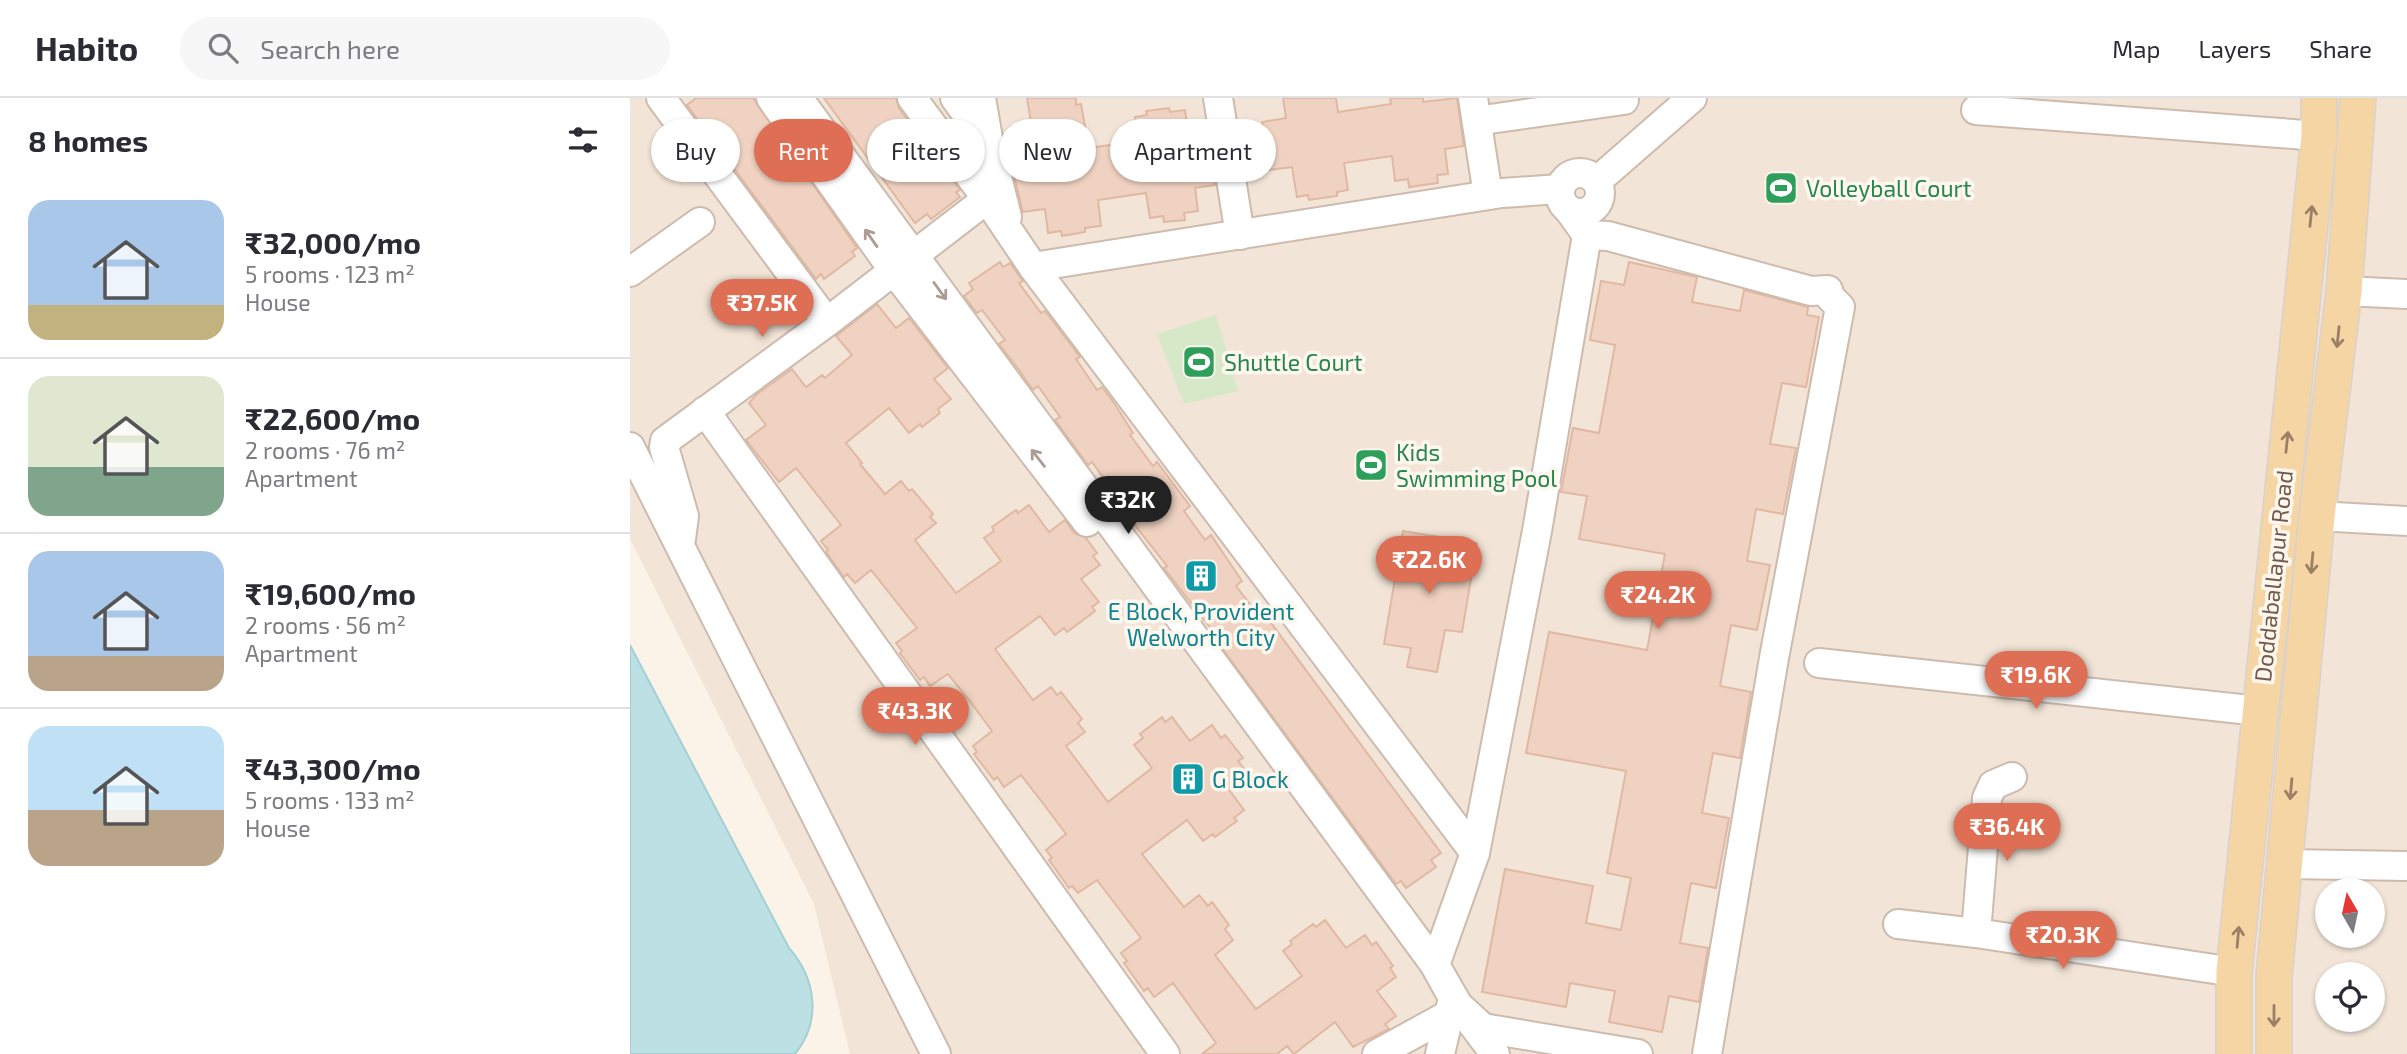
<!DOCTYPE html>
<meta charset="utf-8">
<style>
:root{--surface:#fff;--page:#f7f7f7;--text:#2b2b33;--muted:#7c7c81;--line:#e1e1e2;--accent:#de6e54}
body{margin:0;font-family:"Exo 2",sans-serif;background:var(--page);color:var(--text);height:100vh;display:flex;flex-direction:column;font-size:26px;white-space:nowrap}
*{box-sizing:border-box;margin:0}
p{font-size:23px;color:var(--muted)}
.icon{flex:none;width:38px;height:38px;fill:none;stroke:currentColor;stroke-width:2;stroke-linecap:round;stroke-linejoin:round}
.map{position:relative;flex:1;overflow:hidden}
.drawer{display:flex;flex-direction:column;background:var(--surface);width:630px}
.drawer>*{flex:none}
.banner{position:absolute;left:21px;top:21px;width:665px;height:63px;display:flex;gap:14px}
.needle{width:46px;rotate:351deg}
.tools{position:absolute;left:1685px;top:780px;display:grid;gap:14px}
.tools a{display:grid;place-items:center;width:70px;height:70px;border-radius:50%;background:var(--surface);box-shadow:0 2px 5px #0004;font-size:35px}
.price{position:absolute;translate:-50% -60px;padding:0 16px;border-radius:24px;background:var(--accent);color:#fff;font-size:23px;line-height:46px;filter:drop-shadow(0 2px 4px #0008)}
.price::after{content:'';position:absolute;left:50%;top:42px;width:21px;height:16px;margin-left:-10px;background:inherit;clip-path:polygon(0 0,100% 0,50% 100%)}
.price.on{background:#222;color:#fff}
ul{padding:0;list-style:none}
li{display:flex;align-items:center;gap:21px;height:175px;padding:0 28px}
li+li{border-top:2px solid var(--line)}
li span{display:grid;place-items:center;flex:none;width:196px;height:140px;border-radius:21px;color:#555}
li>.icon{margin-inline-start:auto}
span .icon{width:84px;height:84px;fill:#fffc;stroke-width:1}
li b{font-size:30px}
h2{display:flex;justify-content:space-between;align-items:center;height:84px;padding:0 28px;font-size:30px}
.pill{padding:0 24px;border-radius:32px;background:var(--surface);box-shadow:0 2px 5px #0004;font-size:24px;line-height:63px}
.pill.on{background:var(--accent);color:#fff}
header{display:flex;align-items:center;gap:42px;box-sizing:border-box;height:98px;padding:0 35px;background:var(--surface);border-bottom:2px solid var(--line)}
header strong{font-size:33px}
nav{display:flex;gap:38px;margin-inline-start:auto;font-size:24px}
.search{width:490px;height:63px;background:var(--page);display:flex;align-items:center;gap:18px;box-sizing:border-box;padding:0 24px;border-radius:38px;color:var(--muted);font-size:26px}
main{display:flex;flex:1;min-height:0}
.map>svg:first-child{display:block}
</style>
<header>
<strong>Habito</strong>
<div class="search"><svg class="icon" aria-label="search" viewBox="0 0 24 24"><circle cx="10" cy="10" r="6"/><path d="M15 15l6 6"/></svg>Search here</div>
<nav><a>Map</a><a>Layers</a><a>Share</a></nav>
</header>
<main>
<section class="drawer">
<h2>8 homes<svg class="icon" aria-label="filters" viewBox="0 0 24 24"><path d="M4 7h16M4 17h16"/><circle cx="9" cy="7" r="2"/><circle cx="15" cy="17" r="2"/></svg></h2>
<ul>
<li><span style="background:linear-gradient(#a9c7e8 75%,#c2b280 0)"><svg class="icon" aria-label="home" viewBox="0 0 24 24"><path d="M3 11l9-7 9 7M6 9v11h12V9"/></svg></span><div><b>₹32,000/mo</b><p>5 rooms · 123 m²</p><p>House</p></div></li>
<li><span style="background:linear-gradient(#dfe7d0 65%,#7fa58c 0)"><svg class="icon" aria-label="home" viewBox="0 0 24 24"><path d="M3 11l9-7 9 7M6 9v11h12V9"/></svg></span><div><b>₹22,600/mo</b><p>2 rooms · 76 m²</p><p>Apartment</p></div></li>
<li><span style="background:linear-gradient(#a9c7e8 75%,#b9a48a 0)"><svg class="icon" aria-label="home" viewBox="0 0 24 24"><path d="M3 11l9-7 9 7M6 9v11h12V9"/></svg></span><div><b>₹19,600/mo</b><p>2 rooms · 56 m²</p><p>Apartment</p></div></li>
<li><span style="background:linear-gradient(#bfe0f5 60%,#b9a48a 0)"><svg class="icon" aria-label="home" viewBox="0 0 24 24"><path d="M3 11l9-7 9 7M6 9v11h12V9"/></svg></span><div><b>₹43,300/mo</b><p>5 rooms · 133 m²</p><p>House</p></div></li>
</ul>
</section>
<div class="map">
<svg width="1777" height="956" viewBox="0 0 1777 956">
<rect width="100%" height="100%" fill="#fbf3e8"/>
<path fill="#f2e5d7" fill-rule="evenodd" d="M0 0H1777V956H220L184 806 0 441ZM1698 793H1743V838H1698ZM1698 877H1743V922H1698Z"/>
<path fill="#d6e8c7" d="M586 217 608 293 554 306 527 236Z"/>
<path fill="#bde0e4" stroke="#a4cfd5" stroke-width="2" d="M0 547 159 850C186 881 192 923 165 956H0Z"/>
<g fill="#efd2c1" stroke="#e1b8a2" stroke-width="2">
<path d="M66 0H123L227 150 222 154 225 158 194 181 191 176 186 181 57 7Z"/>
<path d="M194 0H266L269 10 330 92 326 94 330 99 301 121 297 116 285 125Z"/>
<path d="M397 0H446V7L451 6 459 50 508 43 505 19 517 17 516 13 539 10 540 14 555 12 559 38 577 36 585 87 565 90 568 113 554 115 555 122 534 124 533 118 520 120 516 95 468 102 471 128 455 130V134L432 138 431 133 418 135 415 111 393 114 384 78 382 64 407 60Z"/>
<path d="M653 0H706L708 14 761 6 760 0H793V4L827 0 834 48 815 51 818 76 807 77 808 85 779 89 778 81 765 83 762 58 714 65 718 92 707 94V98L679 102 678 97 667 99 662 69 639 72 632 24 656 20Z"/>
<path d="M370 164 373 169 380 165 393 183 389 185 411 215 415 213 450 259 446 261 467 292 472 289 484 305 503 335 500 337 523 368 527 364 560 408 554 413 575 442 581 437 593 455 612 483 606 488 629 518 633 514 811 755 801 762 806 769 776 790 771 783 766 786 589 546 591 544 534 470 537 468 481 397 484 395 462 364 458 367 425 322 430 319 408 288 403 292 389 272 369 246 375 242 352 212 347 215 334 198 343 191 339 185Z"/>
<path d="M999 164 1067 179 1062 204 1110 213 1114 192 1178 209 1177 217 1189 219 1176 289 1152 285 1140 346 1166 350 1153 416 1126 411 1117 463 1140 467 1127 532 1101 527 1090 588 1121 594 1110 660 1083 655 1072 715 1099 720 1086 790 1061 785 1050 845 1078 850 1069 904 1039 898 1032 934 979 924 985 893 940 885 936 909 852 894 875 771 963 788 956 825 991 832 1001 780 977 775 996 673 896 655 919 534 1017 552 1035 456 949 441 957 398 931 394 943 330 969 335 985 247 960 242 971 183 994 187Z"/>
<path d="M247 206 266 230 279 220 318 270 304 281 321 301 308 311 310 315 292 329 290 326 279 335 259 310 216 345 232 365 230 366 255 396 271 383 279 393 282 391 303 416 300 419 306 425 285 442 326 495 371 463 354 440 364 433 362 429 386 412 388 415 399 407 419 434 435 422 444 435 456 440 467 455 463 458 470 467 451 481 469 504 462 509 465 513 437 534 434 530 425 537 410 518 365 551 403 602 421 589 427 597 431 594 452 621 448 625 455 634 436 648 478 704 522 670 504 647 513 640 510 636 532 619 535 624 542 619 560 643 582 627 591 640 595 637 613 660 608 663 621 679 600 693 614 712 604 720 607 723 585 739 583 736 573 743 557 722 512 756 554 809 569 797 578 808 582 804 599 827 595 831 603 842 585 857 626 911 672 878 653 853 662 846 660 843 683 826 686 829 695 822 716 850 735 837 742 847 746 844 763 868 760 870 766 879 747 893 766 918 755 926 759 931 723 949 705 924 664 956 657 948 647 956H572L586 945 543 885 524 899 518 890 514 893 494 865 497 863 491 855 511 840 467 782 448 795 442 788 439 790 419 762 422 760 416 752 436 736 415 708 391 677 374 689 367 679 364 682 344 656 347 654 343 648 362 633 339 602 318 576 300 588 294 579 290 582 270 555 272 553 266 545 287 530 241 472 225 485 217 476 214 479 196 454 198 452 191 443 211 427 166 370 149 384 116 342 136 327 119 305 127 296 162 271 176 289 192 277 195 280 222 257 206 238Z"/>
<path d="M773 433 847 445 832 534 815 532 807 574 777 569 781 550 754 546Z"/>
</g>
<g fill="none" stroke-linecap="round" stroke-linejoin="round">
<defs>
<g id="minor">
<path d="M31 0 197 224"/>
<path d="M141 0 264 173 457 424"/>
<path d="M168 0 805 867 828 907 853 930 1008 956"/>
<path d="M282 0 357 101 403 169 845 755"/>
<path d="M325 0 355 41"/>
<path d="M351 0 359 46 377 119"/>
<path d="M588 0 610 137"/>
<path d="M843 0 858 97"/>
<path d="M1346 12 1689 38"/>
<path d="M860 21 994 2"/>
<circle cx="950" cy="95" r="20"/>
<path d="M967 83 1062 0"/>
<path d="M957 137 978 138 1181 193 1198 192 1200 199 1210 209 1144 560 1077 956"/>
<path d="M403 169 872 95 930 91"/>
<path d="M0 174 70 124"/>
<path d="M1714 193 1777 196"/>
<path d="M75 313 535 956"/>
<path d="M0 349 306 956"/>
<path d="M1687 418 1777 423"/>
<path d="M51 441 54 418 34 349 35 343 197 224 357 101"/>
<path d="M1189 565 1629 613"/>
<path d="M1654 766 1777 768"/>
<path d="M1268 826 1346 835 1604 874"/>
<path d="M1346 835 1357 700 1363 687 1382 679"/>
<path d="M838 920 865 956"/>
<path d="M747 956 820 916"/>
<path d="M810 956 823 900 805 867 845 755 907 433 957 137 939 112"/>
</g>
<g id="major">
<path d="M1604 956V874L1689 38V0"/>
<path d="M1644 956V878L1687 418 1714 193 1728 0"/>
</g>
</defs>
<use href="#minor" stroke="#cdbbae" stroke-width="32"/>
<use href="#major" stroke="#d8d1cd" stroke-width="38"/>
<use href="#minor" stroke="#fff" stroke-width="28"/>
<use href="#major" stroke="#f6d5a4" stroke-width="35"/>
</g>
<defs><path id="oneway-shaft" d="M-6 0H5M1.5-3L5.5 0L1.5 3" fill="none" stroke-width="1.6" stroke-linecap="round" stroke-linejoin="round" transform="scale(1.75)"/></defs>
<g stroke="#9b7f67">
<use href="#oneway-shaft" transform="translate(1681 118) rotate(-84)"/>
<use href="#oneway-shaft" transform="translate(1708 239) rotate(96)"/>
<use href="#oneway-shaft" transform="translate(1657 344) rotate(-84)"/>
<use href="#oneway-shaft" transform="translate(1682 465) rotate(95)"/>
<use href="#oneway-shaft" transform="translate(1661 691) rotate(95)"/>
<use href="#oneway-shaft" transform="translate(1608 839) rotate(-85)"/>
<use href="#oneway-shaft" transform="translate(1644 918) rotate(90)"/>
</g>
<g stroke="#ac9c94">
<use href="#oneway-shaft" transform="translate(241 140) rotate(-125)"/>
<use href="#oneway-shaft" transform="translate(310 193) rotate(54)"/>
<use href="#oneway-shaft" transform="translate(408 360) rotate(-128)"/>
</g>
<defs>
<symbol id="stadium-square" viewBox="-11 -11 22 22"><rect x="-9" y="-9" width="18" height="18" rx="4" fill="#2e9e5b" stroke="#fef7ee"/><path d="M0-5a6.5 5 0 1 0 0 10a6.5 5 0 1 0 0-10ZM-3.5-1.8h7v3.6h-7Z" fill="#fff"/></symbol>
<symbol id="building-square" viewBox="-11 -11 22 22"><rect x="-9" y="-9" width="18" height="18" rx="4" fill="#0f9aa8" stroke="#fef7ee"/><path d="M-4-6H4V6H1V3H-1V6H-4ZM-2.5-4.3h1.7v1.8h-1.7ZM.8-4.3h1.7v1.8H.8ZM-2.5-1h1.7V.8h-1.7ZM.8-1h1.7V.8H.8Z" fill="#fff"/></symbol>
</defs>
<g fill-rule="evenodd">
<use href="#stadium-square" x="1132" y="71" width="38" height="38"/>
<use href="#stadium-square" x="550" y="245" width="38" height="38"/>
<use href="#stadium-square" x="722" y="348" width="38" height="38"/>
<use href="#building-square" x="552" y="459" width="38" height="38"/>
<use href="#building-square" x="539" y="662" width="38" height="38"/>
</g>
<g text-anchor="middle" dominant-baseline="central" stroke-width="7" stroke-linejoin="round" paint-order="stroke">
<g font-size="23" fill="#27864d" stroke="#fef7ee" text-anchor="start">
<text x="1176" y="90">Volleyball Court</text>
<text x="594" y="264">Shuttle Court</text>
<text x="766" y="354">Kids<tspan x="766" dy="26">Swimming Pool</tspan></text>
</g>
<g font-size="23" fill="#745a4d" stroke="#fef7ee">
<text transform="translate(1643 478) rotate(-84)">Doddaballapur Road</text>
</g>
<g font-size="23" fill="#0d838f" stroke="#fef7ee">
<text x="571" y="513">E Block, Provident<tspan x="571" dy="26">Welworth City</tspan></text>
<text x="582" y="681" text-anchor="start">G Block</text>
</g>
</g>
</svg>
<div class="tools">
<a><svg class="needle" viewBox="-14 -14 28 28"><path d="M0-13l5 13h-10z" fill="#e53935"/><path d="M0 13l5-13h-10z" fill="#7c7c81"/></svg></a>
<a><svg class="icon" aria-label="locate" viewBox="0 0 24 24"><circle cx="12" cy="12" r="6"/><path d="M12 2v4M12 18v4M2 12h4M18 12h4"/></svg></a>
</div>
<b class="price" style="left:132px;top:241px">₹37.5K</b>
<b class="price on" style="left:498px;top:438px">₹32K</b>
<b class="price" style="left:799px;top:498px">₹22.6K</b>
<b class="price" style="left:1028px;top:533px">₹24.2K</b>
<b class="price" style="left:1406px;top:613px">₹19.6K</b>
<b class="price" style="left:285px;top:649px">₹43.3K</b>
<b class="price" style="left:1377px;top:765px">₹36.4K</b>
<b class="price" style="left:1433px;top:873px">₹20.3K</b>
<div class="banner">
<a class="pill">Buy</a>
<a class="pill on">Rent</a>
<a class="pill">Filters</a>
<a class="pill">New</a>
<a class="pill">Apartment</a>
</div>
</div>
</main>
